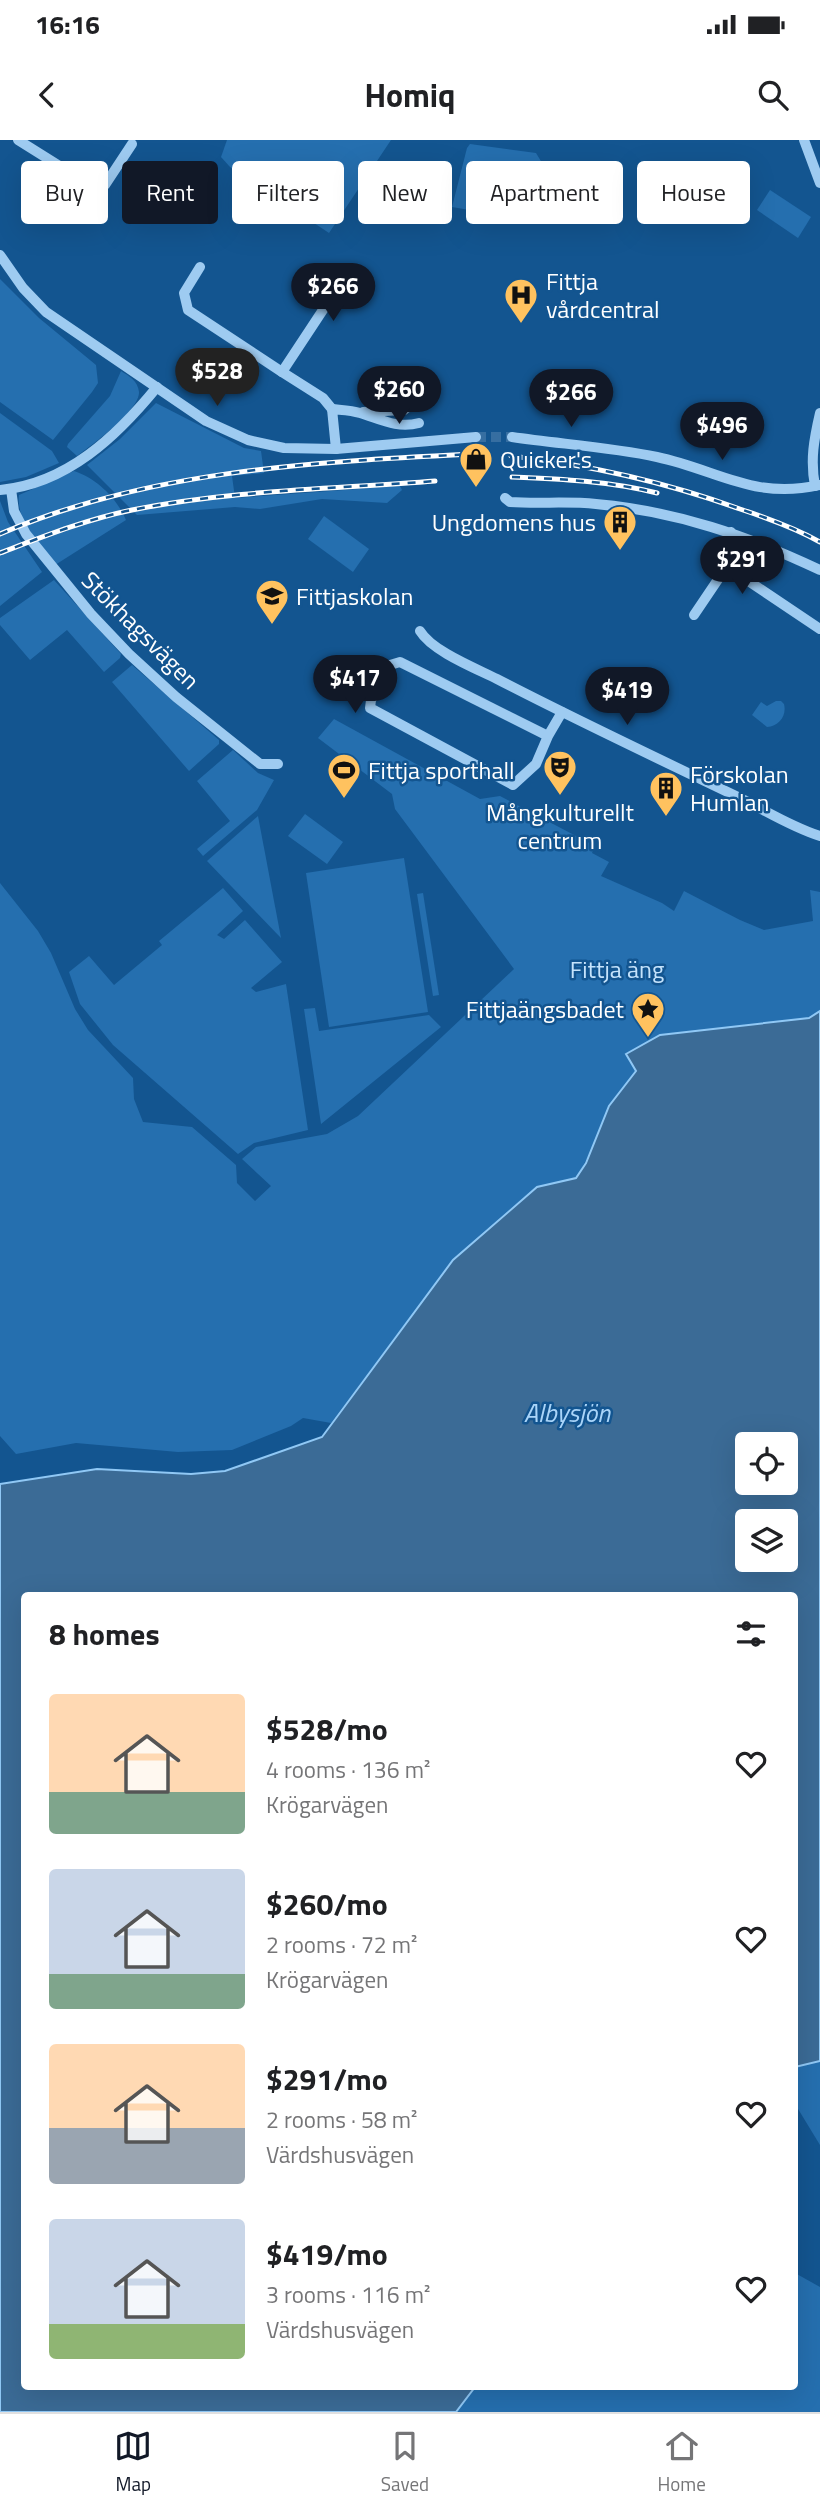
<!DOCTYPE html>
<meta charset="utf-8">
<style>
:root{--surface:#fff;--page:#f6f6f6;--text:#202124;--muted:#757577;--line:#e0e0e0;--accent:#111827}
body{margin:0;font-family:"Titillium Web",sans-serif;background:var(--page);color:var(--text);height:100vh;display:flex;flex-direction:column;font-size:26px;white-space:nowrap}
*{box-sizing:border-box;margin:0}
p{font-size:23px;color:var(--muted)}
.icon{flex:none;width:38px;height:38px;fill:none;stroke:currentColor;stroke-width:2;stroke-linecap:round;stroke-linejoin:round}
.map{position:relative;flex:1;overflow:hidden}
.sheet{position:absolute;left:21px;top:1452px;width:777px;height:798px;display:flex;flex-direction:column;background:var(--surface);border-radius:7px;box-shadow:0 7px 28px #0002}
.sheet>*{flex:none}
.banner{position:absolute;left:21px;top:21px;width:779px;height:63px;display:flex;gap:14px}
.fabs{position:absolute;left:735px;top:1292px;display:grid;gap:14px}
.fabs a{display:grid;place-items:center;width:63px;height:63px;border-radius:7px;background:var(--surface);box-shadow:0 7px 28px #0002;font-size:35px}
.price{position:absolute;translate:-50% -60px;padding:0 16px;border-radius:24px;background:var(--accent);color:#fff;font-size:23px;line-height:46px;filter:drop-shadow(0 2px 4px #0008)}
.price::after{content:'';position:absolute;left:50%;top:42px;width:21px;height:16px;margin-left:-10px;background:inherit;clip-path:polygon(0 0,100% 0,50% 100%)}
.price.current{background:#222;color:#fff}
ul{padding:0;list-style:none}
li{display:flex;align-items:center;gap:21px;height:175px;padding:0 28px}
li span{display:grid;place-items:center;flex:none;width:196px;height:140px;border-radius:7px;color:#555}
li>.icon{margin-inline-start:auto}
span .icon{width:84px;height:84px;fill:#fffc;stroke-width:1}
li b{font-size:30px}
h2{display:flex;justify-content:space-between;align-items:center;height:84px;padding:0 28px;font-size:30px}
.tag{padding:0 24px;border-radius:7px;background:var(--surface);box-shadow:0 7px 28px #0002;font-size:24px;line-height:63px}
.tag.current{background:var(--accent);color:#fff}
.status{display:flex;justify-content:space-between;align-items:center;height:49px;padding:0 35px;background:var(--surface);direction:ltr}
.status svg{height:19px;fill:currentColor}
header{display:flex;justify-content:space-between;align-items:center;height:91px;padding:0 28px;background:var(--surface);font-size:32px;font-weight:700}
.menu{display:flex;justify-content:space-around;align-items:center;height:98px;border-top:2px solid var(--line);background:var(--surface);font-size:19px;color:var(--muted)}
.menu a{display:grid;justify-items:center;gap:4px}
.menu .current{color:var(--accent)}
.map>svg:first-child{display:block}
</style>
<div class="status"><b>16:16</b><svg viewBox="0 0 49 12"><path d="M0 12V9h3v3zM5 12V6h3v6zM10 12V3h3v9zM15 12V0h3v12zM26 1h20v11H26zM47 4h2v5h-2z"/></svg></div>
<header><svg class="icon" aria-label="back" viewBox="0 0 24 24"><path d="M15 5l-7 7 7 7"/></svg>Homiq<svg class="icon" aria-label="search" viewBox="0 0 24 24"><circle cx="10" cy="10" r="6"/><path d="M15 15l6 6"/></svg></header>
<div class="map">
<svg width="820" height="2272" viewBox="0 0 820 2272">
<rect width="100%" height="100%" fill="#135590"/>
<g fill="#256faf">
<path d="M227 0H391L329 93 230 27 221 17Z"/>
<path d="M470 4 536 13C552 38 552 45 538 72L520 61 503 56 481 72 452 67 467 8Z"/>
<path d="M770 50 811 77 798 98 757 70Z"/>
<path d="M0 139 39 178 96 225 98 243 92 252 53 300 0 262Z"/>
<path d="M121 231C129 236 138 241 139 252 140 270 92 305 77 316L67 307 68 304 110 256Z"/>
<path d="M156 263 244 308 261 311 264 333 232 336 235 358 400 346 402 350 387 363 322 359 260 369 235 367 137 375 87 325 120 299Z"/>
<path d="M0 273 52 311 59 323 26 337 0 342Z"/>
<path d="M74 331C96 338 117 358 126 380L55 425C39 406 16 381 19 355Z"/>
<path d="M0 361 8 382 42 432 0 466Z"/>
<path d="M324 376 369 409 353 432 308 399Z"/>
<path d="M54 440 121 514 120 518 104 532 67 490 30 520 0 485V478Z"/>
<path d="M132 525 219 600V604L189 631 112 542Z"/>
<path d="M776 561H781L784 564C787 576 779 586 767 587L752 575 761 562 767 566Z"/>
<path d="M334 579 480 659 500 656 595 706 592 713 609 722 601 736 662 763 674 771 684 751 740 780 764 790 813 781 810 750 820 752V871L809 878 660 895 626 914 637 931 624 949 576 1039 537 1047 453 1120 331 1283 303 1278 291 1286 232 1310 178 1312 76 1303 16 1314 0 1296V743L38 791 51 813 75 869 88 890 133 938 134 959 143 982 192 987 236 1025 237 1043 255 1061 271 1046 242 1019 256 1007 327 994 358 976 514 829 395 669 392 654 318 598Z"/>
<path d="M233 610 258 633 274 640 257 670 203 716 197 709 230 681 197 641Z"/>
<path d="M305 674 343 702 327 724 288 696Z"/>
<path d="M258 676 281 798 207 721Z"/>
<path d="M404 718 428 872 329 887 306 733Z"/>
<path d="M223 748 243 771 217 795 224 799 245 780 282 822 251 848 256 852 286 844 308 990 254 1003 238 1014 113 905 80 864 69 832 89 816 114 845 162 805 159 801Z"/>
<path d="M423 753 439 855 433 856 417 754Z"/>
<path d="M315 868 319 891 429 875 441 887 321 984 304 869Z"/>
<path d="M820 1921V2005L795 1964V1927Z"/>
<path d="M795 2133 820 2147V2272H456L475 2247H794Z"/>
</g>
<path fill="#3b6b96" stroke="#90c8f5" stroke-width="2" fill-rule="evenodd" d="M820 871V1921L795 1927 794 1456H24V2247H475L456 2272H0V1344L97 1329 191 1334 225 1331 322 1297 453 1120 537 1047 576 1038 586 1023 609 966 636 931 626 914 660 895 809 878ZM747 1304H786V1342H747ZM747 1381H786V1419H747Z"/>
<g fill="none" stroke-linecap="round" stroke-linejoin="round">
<path stroke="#366ea1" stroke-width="10" stroke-dasharray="10 5" stroke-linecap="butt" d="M476 297H512"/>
<g stroke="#9ecbf1" stroke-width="10">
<path d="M18 0 93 47 105 45 132 4"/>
<path d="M804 0 820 43"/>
<path d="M0 115 23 148 46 172 206 281 248 300 284 308 336 309 476 297"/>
<path d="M200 127 184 153 188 170 282 232"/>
<path d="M332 269 323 258 282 232 346 135"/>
<path d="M363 272 404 270 424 254"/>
<path d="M512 297C560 304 610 307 657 317 718 330 753 360 820 345"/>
<path d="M336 309 332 269C341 270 351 270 360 273 380 279 397 289 419 283"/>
<path d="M815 346C810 320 814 299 820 273"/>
<path d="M11 349 14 371 26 394 91 474 129 514 176 557 260 624H278"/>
<path d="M0 350C67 344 117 296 157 247"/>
<path d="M505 358 510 362C539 364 568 361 596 364 676 371 748 396 820 430"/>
<path d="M731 392 728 413 729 428 820 489"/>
<path d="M694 475 721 435 729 428"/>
<path d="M420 491C432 511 475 528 497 539 576 580 657 618 738 657 765 670 791 687 820 696"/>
<path d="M548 596 536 624 513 645 370 568 371 560 390 525 400 522 548 596 562 572"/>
</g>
<defs>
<g id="rail">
<path d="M511 316C590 325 665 342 740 369 767 378 795 388 820 402"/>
<path d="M512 337C561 339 609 341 657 353"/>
<path d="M0 394C149 330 314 322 474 314"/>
<path d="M0 413C42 397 87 379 132 370 231 350 335 349 435 341"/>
</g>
</defs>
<use href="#rail" stroke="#fff" stroke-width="5"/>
<use href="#rail" stroke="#135590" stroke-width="2.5" stroke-dasharray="8" stroke-linecap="butt"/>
</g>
<defs>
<symbol id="hospital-pin" viewBox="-11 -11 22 30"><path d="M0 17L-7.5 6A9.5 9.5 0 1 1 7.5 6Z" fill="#ffc25f" stroke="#135590"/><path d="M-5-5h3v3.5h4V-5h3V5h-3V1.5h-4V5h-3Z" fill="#111"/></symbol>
<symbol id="shop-pin" viewBox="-11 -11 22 30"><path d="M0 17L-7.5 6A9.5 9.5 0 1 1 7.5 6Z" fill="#ffc25f" stroke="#135590"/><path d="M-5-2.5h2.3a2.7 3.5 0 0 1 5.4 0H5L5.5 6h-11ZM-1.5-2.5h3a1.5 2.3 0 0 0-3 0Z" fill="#111"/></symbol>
<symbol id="building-pin" viewBox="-11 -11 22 30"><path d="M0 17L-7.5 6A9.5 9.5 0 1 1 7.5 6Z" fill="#ffc25f" stroke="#135590"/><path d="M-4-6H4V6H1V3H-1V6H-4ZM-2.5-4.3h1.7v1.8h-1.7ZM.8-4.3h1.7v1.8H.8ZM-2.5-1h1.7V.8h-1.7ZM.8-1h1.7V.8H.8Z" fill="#111"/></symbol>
<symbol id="school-pin" viewBox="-11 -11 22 30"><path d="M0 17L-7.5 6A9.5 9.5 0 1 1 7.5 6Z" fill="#ffc25f" stroke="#135590"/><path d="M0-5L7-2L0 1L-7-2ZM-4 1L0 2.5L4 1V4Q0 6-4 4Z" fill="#111"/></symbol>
<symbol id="theatre-pin" viewBox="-11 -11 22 30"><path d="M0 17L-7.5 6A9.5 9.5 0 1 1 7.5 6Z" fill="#ffc25f" stroke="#135590"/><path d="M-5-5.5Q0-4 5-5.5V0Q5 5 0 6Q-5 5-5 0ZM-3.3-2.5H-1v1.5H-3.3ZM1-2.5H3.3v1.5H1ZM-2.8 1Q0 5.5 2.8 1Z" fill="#111"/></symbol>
<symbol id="stadium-pin" viewBox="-11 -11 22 30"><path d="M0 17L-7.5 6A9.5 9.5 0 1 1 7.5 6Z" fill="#ffc25f" stroke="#135590"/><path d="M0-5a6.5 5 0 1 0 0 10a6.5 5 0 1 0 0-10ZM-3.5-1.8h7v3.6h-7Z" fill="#111"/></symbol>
<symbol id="sight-pin" viewBox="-11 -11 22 30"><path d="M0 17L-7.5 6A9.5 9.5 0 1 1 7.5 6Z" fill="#ffc25f" stroke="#135590"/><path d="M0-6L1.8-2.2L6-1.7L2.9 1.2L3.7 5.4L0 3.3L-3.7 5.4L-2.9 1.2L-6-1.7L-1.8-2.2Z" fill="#111"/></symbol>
</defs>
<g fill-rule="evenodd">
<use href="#hospital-pin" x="502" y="136" width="38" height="52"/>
<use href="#shop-pin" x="457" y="300" width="38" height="52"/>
<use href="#building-pin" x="601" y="363" width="38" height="52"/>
<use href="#school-pin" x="253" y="437" width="38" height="52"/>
<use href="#theatre-pin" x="541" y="608" width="38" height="52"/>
<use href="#stadium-pin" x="325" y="611" width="38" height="52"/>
<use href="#building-pin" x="647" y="629" width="38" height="52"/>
<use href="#sight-pin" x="629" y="850" width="38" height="52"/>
</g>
<g text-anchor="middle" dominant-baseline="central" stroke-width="5" stroke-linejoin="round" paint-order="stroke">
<g font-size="24" fill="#fff" stroke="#135590" text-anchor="start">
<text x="546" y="141">Fittja<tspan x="546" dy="28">vårdcentral</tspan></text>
<text x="500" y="319">Quicker's</text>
<text x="596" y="382" text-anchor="end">Ungdomens hus</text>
<text x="296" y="456">Fittjaskolan</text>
<text x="368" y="630">Fittja sporthall</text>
<text x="690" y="634">Förskolan<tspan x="690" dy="28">Humlan</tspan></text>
<text x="560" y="672" text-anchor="middle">Mångkulturellt<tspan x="560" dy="28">centrum</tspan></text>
<text x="624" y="869" text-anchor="end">Fittjaängsbadet</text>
</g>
<g font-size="24" fill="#fff" stroke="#135590">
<text transform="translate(141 490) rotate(45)">Stökhagsvägen</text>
</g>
<g font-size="24" fill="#c5e3fc" stroke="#135590">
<text x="617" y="829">Fittja äng</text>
</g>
<g font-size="26" font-style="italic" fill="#aad5f9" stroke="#135590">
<text x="567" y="1272">Albysjön</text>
</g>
</g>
</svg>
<div class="fabs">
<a><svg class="icon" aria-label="locate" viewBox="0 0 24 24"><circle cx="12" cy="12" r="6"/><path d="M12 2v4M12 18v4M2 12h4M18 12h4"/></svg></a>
<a><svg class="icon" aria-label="layers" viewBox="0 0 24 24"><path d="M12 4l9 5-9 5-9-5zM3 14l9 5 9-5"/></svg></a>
</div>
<b class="price" style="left:333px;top:183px">$266</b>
<b class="price current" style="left:217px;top:268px">$528</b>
<b class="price" style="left:399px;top:286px">$260</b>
<b class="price" style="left:571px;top:289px">$266</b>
<b class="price" style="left:722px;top:322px">$496</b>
<b class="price" style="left:742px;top:456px">$291</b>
<b class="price" style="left:355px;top:575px">$417</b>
<b class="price" style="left:627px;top:587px">$419</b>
<div class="banner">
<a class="tag">Buy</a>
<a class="tag current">Rent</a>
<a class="tag">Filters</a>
<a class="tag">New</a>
<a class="tag">Apartment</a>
<a class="tag">House</a>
</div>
<section class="sheet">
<h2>8 homes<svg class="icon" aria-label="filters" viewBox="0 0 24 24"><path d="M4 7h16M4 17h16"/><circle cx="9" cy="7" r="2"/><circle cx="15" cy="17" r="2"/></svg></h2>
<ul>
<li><span style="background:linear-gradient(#ffd9b3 70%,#7fa58c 0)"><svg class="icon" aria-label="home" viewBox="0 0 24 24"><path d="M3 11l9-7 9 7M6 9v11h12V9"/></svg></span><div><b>$528/mo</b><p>4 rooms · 136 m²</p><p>Krögarvägen</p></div><svg class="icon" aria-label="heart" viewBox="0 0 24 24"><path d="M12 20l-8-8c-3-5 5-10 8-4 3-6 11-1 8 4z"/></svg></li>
<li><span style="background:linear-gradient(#c9d6e8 75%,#7fa58c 0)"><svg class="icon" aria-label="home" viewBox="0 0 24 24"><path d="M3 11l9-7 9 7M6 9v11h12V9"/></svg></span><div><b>$260/mo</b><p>2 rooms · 72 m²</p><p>Krögarvägen</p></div><svg class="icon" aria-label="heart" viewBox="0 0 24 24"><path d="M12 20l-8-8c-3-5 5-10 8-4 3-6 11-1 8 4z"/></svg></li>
<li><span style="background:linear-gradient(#ffd9b3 60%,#9aa5b1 0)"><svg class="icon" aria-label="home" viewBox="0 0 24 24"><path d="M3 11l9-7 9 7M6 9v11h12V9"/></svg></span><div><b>$291/mo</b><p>2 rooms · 58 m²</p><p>Värdshusvägen</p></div><svg class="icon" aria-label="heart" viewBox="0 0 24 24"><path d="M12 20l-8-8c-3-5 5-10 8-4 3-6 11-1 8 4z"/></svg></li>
<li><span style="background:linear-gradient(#c9d6e8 75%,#8fb573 0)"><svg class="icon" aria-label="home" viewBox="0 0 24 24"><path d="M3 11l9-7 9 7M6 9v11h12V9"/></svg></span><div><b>$419/mo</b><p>3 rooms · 116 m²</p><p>Värdshusvägen</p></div><svg class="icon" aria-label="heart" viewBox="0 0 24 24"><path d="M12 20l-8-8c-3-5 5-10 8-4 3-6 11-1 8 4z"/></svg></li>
</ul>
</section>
</div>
<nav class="menu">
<a class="current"><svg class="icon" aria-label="map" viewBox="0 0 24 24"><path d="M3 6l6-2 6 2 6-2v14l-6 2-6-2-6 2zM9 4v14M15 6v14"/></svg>Map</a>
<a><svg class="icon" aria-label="saved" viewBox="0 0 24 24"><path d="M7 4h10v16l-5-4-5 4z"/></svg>Saved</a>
<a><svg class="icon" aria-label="home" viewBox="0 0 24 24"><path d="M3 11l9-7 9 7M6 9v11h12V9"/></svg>Home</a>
</nav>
